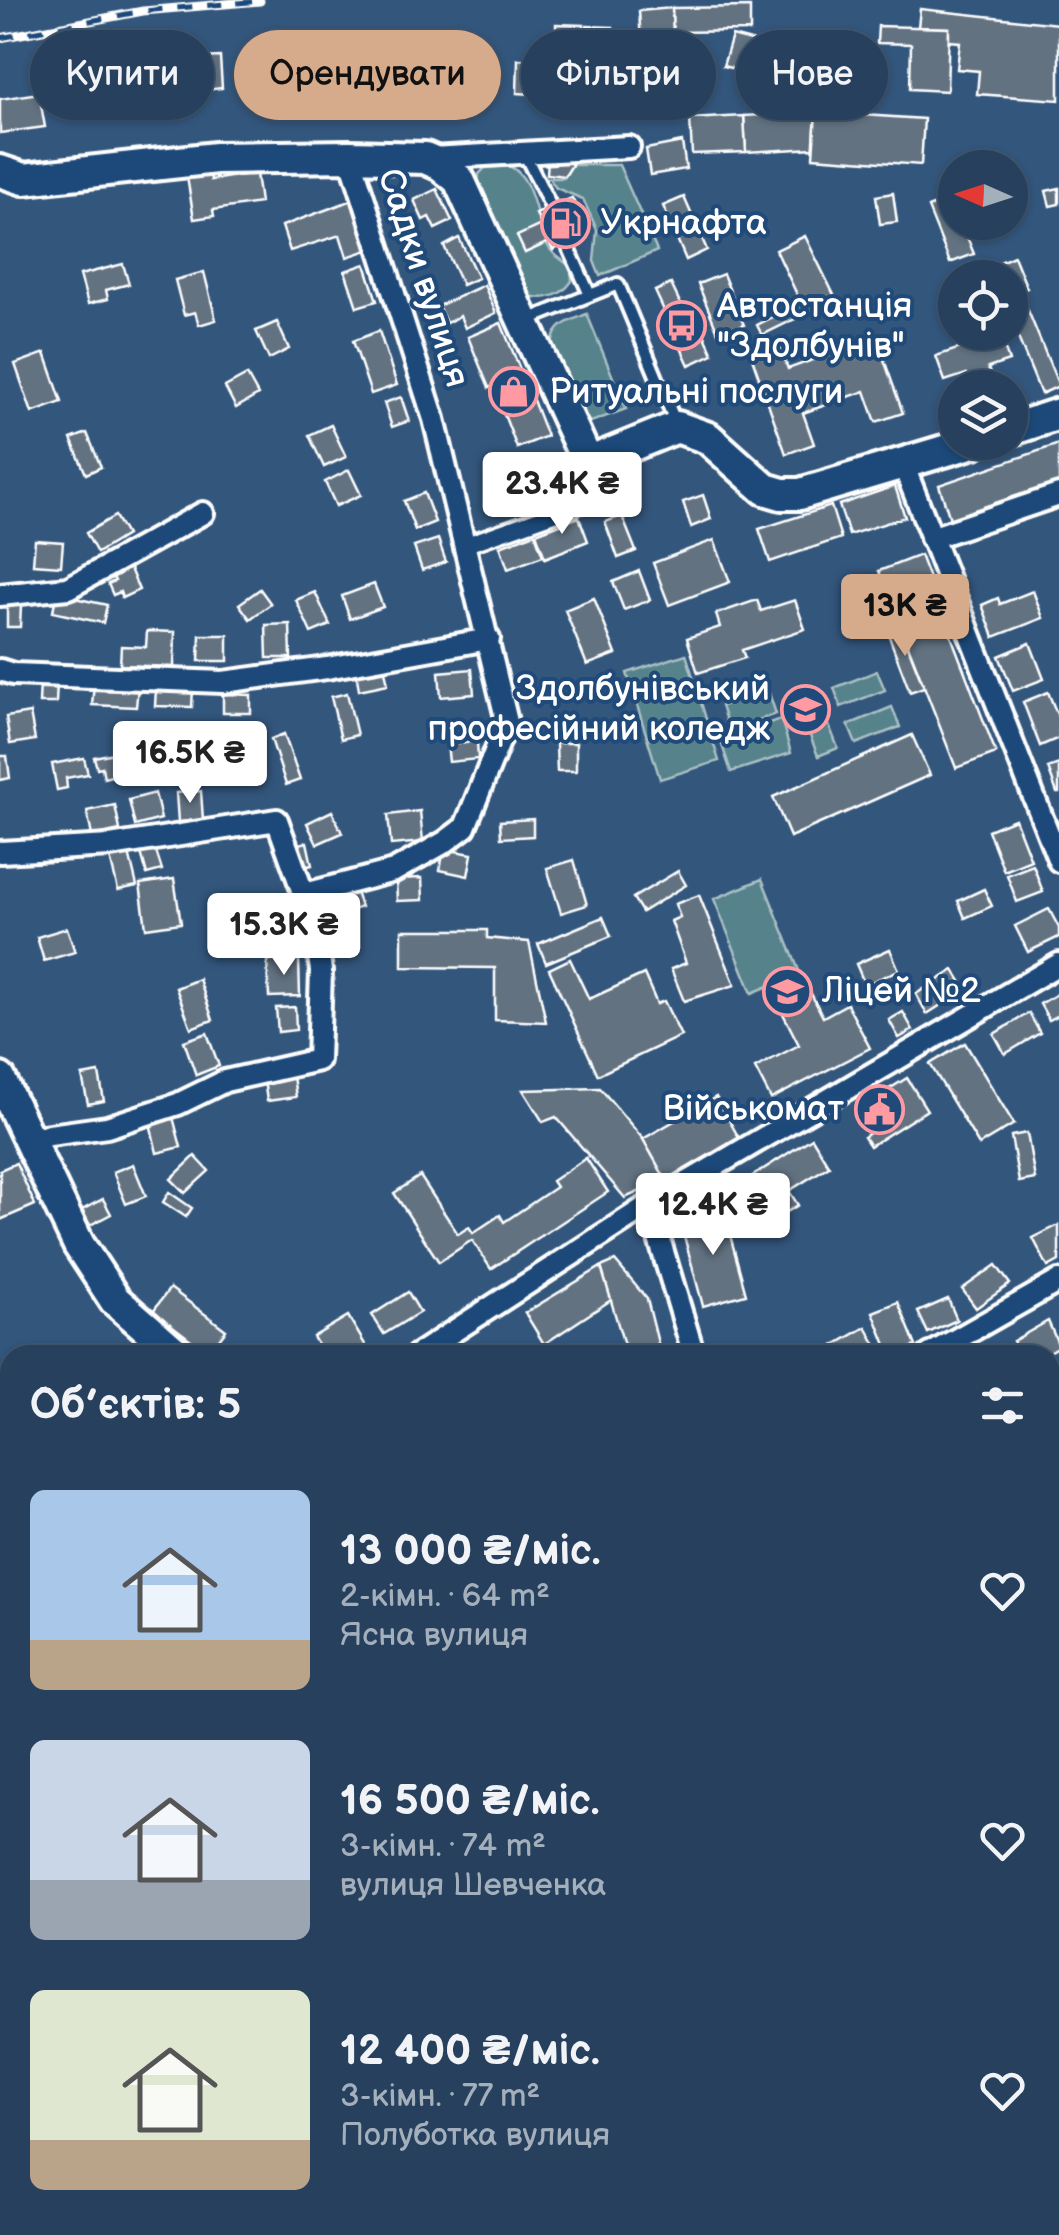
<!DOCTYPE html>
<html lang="uk">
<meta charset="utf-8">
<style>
:root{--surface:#26405d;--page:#2e4763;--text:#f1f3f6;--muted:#a4afbc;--line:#425972;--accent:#d6ab8b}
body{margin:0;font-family:"Balsamiq Sans",sans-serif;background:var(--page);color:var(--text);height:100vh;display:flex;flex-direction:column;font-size:38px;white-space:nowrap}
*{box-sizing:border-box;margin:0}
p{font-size:32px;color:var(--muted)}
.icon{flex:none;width:55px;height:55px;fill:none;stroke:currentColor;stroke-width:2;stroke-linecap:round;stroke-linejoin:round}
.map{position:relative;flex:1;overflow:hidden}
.panel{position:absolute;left:0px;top:1345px;width:1060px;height:890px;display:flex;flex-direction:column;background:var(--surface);border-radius:30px 30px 0 0;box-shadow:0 2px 8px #0004,0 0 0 2px var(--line)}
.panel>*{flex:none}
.banner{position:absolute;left:30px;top:30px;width:1000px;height:90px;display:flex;gap:20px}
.needle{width:65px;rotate:273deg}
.buttons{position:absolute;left:938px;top:150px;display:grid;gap:20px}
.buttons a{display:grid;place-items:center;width:90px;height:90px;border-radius:50%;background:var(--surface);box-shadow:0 2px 8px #0004,0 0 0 2px var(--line);font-size:50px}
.price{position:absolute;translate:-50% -85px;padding:0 22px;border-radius:10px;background:#fff;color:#222;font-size:32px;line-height:65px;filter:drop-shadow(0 2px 5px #0008)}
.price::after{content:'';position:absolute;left:50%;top:60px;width:30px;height:22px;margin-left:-15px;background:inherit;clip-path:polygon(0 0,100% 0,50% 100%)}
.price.on{background:var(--accent);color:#111}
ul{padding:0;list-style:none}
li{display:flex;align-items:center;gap:30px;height:250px;padding:0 30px}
li span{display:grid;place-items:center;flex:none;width:280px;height:200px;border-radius:15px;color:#555}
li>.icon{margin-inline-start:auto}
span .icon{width:120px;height:120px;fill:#fffc;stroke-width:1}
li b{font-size:42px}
h2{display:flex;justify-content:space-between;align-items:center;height:120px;padding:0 30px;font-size:42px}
.chip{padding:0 35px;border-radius:45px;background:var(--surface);box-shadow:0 2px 8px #0004,0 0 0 2px var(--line);font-size:35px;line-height:90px}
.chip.on{background:var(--accent);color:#111}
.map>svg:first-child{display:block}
</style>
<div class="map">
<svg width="1059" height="2235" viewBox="0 0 1059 2235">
<rect width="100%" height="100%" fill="#33567c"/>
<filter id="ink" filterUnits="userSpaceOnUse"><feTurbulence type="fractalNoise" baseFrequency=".01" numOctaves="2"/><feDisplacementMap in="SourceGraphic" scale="20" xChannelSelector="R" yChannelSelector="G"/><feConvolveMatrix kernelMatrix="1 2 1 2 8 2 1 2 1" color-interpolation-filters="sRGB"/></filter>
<g filter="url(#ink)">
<g fill="#56828b" stroke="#aac0c5" stroke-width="2.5">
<path d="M572 165H619L657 251 600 276 594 261 597 230 583 199 556 188 549 178H564Z"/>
<path d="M509 166C535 177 535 222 548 246 552 255 564 260 571 268L572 281C560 299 537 303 520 290L478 182 479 174 485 168Z"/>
<path d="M587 314 626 409 591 422 584 419 552 344C555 324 570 321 587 314Z"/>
<path d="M686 654 719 761 660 779 627 673Z"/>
<path d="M877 671 885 690 841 707 834 688Z"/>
<path d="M768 690 776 714 729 730 721 706Z"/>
<path d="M817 695 838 748 818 756 797 703Z"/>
<path d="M892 707 900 727 856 744 848 725Z"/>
<path d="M781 719 791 753 731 772 720 739Z"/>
<path d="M762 879 800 973 752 993 714 899Z"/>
</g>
<g fill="#627281" stroke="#fff" stroke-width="2.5">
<path d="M750 7V31L672 32V8Z"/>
<path d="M672 8 673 41 641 42 639 11Z"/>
<path d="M920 9 1059 24V100L977 94 979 71 957 69 960 42 949 41V28L918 27Z"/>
<path d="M556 24 584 25 583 46 556 44Z"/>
<path d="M587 26 613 27 611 48 586 47Z"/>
<path d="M878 26 949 28 947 91 910 89 911 44 877 43Z"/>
<path d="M732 36 797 53 878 60 876 93 793 84 723 66Z"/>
<path d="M673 41 674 119 643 120 641 42Z"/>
<path d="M368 50 400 53 399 102 367 101Z"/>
<path d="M261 53 322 54V92L261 93Z"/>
<path d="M445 54 482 56 479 108 443 107Z"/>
<path d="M220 57 222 88 165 95 162 60Z"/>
<path d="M518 59 599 63 598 98 517 93Z"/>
<path d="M129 80 133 112 70 119 66 87Z"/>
<path d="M39 93 45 127 0 133V99Z"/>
<path d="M816 112 814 148 746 152 744 116Z"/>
<path d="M816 112 924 119 921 165 813 157Z"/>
<path d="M744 116 746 152 692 154 690 119Z"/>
<path d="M682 142 686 169 650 175 646 149Z"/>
<path d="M548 158 567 159 572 165 565 176 547 174Z"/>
<path d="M256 173 260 203 213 210 214 216 194 219 187 177 210 174 211 180Z"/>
<path d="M1059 188V204L1050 206 1046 191Z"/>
<path d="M437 189 452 221 435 229 429 217 423 220 414 200Z"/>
<path d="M893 193 897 222 880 224 876 196Z"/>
<path d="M684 197 707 250 686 260 663 206Z"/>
<path d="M572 198 589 233 553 250 549 242 525 253 517 236 541 225 536 214Z"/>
<path d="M952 198 955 222H961L974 254 950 263 928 208Z"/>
<path d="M355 199 371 249 347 257 340 235 290 251 282 226Z"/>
<path d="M805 236 836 299 762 335 757 325 801 303 776 250Z"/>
<path d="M459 238 478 278 462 285 444 246Z"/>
<path d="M1014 256 1027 288 1020 291 1059 386 1041 394 1010 318V278H1007L1000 262Z"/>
<path d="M123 264 129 284 106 290 108 299 88 304 80 275Z"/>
<path d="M365 264 377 301 357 307 345 271Z"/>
<path d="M204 272 216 320 199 325 195 312 184 315 175 280Z"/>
<path d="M723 274 744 325 719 335 698 284Z"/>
<path d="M671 284 683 309 691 305 713 354 689 365 655 291Z"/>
<path d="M484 285 496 313 465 328 460 316 446 323 438 306Z"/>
<path d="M277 322 289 349 269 359 256 331Z"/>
<path d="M501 323 522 374 489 388 468 337Z"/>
<path d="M379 331 397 385 371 394 353 341Z"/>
<path d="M1000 335 1009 361 988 368 994 386 970 388 966 374 945 381 936 356Z"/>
<path d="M876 337 903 413 876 422 865 391 803 413 814 444 786 454 751 355 779 345 788 369Z"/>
<path d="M45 353 62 402 32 413 15 364Z"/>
<path d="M247 375 258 395 236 408 225 387Z"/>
<path d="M524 377 547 436 517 448 494 389Z"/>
<path d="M401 397 409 421 392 427 384 403Z"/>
<path d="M331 425 346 457 324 467 309 435Z"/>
<path d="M87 433 101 467 86 474 71 439Z"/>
<path d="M1059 444V485L951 522 939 485Z"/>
<path d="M349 470 361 495 336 506 325 482Z"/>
<path d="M548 473 559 505 528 516 517 484Z"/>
<path d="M895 486 905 517 849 535 839 505Z"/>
<path d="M424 493 435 522 415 530 404 501Z"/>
<path d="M703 495 711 519 691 527 683 502Z"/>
<path d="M831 506 841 538 770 562 759 529Z"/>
<path d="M115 516 126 535 97 553 86 533Z"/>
<path d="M622 516 636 551 618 558 605 522Z"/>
<path d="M579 517 588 541 545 558 536 533Z"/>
<path d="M535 533 543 556 508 569 500 546Z"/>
<path d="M438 539 446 562 422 570 414 547Z"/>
<path d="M35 540 63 542 61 566 33 564Z"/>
<path d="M714 540 730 582 669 605 653 563Z"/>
<path d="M920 555 996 753 956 768 879 571Z"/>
<path d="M128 564 139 590 122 598 120 592 113 595 108 584 115 581 110 572Z"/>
<path d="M639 571 650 600 624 610 613 582Z"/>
<path d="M374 584 383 607 350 619 342 596Z"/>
<path d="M260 589 271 604 250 619 239 604Z"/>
<path d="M1033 591 1043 618 994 637 982 605 998 598 1000 604Z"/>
<path d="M315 592 330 625 311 633 296 600Z"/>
<path d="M56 594 107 605 103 623 53 612Z"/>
<path d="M594 598 616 654 587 665 565 610Z"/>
<path d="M757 600 761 611 795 600 805 629 742 650 745 658 698 673 687 638 720 627 716 614Z"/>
<path d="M7 605H21L20 627H7Z"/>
<path d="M290 624 291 658H267L266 625Z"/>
<path d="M900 626 924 687 910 692 887 631Z"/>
<path d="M147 631 175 632 174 667 120 665 121 646 146 647Z"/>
<path d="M200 635H228V661H199Z"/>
<path d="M1030 643 1044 679 1013 691 999 656Z"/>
<path d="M384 666 388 684 359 690 356 672Z"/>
<path d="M472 669 474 694 441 697 439 672Z"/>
<path d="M40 682H57L56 703H39Z"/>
<path d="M94 684 138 687 136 707 92 705Z"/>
<path d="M156 688 193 689 192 707 155 706Z"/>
<path d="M1048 692 1059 719V738L1040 746 1023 702Z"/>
<path d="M347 693 357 735 341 739 331 697Z"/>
<path d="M223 694 251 695V713H223Z"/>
<path d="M30 713 35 740 10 744 6 717Z"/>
<path d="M284 734 300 780 286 785 271 739Z"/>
<path d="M912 735 930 775 790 837 773 797Z"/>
<path d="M477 741 478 759 449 762 447 744Z"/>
<path d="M556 743H576V771H557Z"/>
<path d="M240 749 250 772 226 782 217 759Z"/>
<path d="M114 753 115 775 104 778 102 767 97 768 94 757Z"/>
<path d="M0 756H7L10 778 0 780Z"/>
<path d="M84 758 88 774 66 778 67 788 57 790 52 764Z"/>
<path d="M1059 764V793H1057L1048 768Z"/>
<path d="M201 791 203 820 178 822 176 793Z"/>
<path d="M155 793 161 819 135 826 129 800Z"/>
<path d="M115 805 120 830 92 836 87 811Z"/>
<path d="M332 811 342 833 317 844 307 823Z"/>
<path d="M420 811 423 842 391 845 388 815Z"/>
<path d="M533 819V836L501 838 500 821Z"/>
<path d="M1015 819 1031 860 1004 871 988 830Z"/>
<path d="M307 842 312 865 300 868 295 845Z"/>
<path d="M127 845 137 886 118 890 108 850Z"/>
<path d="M154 845 162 870 147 874 140 849Z"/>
<path d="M444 849 472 854 468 876 440 870Z"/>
<path d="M574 860 587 905 561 913 547 868Z"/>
<path d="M1033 865 1043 892 1017 902 1007 875Z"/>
<path d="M678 871 686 885 642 912 633 898Z"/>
<path d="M422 878 423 900 397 901 396 879Z"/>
<path d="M174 879 181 923 146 928 140 884Z"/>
<path d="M354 886 361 907 330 918 322 897Z"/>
<path d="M984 889 992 906 965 918 958 901Z"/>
<path d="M699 895 735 985 684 1001 671 969 686 963 671 921 680 917 675 904Z"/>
<path d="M1049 909 1059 928V937L1028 952 1015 926Z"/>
<path d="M252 910 288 911 287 939 251 938Z"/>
<path d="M603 917 611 936 546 963 538 944Z"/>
<path d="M67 928 75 952 44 961 37 937Z"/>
<path d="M402 930H487V938L529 942 546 1022 495 1020V968L402 967Z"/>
<path d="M890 949 899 970 865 985 856 964Z"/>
<path d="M299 959 300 996 269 997 267 961Z"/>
<path d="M570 959 589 999 644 974 657 1004 664 1001 681 1036 598 1075 549 969Z"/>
<path d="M954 970 966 989 927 1014 916 994Z"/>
<path d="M801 974 823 1017 847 1004 870 1048 771 1099 755 1068 799 1045 771 990Z"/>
<path d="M199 979 213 1020 191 1028 176 988Z"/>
<path d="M1059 993V1015L1049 1020 1040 1004Z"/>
<path d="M295 1007 296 1030 278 1032 276 1008Z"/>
<path d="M903 1012 913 1030 899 1038 889 1020Z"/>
<path d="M1029 1013 1040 1033 1005 1054 994 1034Z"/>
<path d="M207 1033 219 1066 196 1075 184 1041Z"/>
<path d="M965 1043 1014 1124 979 1145 930 1064Z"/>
<path d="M99 1073 104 1101 88 1104 82 1076Z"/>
<path d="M293 1076 296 1097 267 1101 264 1080Z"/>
<path d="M907 1078 927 1110 870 1146 864 1137 871 1132 857 1109Z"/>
<path d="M600 1088 643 1139 666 1180 625 1198 556 1117 543 1122 523 1090Z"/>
<path d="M716 1097 739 1138 666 1180 643 1139Z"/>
<path d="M173 1117 181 1147 157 1153 150 1123Z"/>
<path d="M1027 1133 1035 1179 1019 1182 1011 1136Z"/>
<path d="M812 1138 829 1166 789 1191 798 1205 777 1218 751 1177Z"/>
<path d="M195 1156 209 1171 185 1193 171 1179Z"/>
<path d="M586 1158 608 1192 491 1269 472 1240 439 1262 394 1193 420 1176 458 1234 469 1227 473 1233 500 1215 504 1222 556 1187 552 1181Z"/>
<path d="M16 1163 35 1205 0 1220V1170Z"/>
<path d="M133 1164 146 1196 126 1204 113 1172Z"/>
<path d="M169 1192 192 1208 186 1217 163 1202Z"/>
<path d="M103 1199 111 1214 90 1225 82 1210Z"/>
<path d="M723 1209 746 1294 703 1306 680 1221Z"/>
<path d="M1059 1225V1261L1048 1267 1033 1238Z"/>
<path d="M615 1261 647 1299 661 1355H627L601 1267Z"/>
<path d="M996 1265 1010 1284 976 1308 962 1289Z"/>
<path d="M601 1267 611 1300 544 1344 525 1313Z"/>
<path d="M170 1288 226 1330 208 1353 153 1311Z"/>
<path d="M408 1292 420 1312 384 1334 372 1315Z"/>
<path d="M948 1299 957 1320 928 1333 918 1312Z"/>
<path d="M898 1302 916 1346 890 1355 873 1312Z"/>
<path d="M348 1316 366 1346 351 1355H324L313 1337Z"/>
<path d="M1048 1321 1059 1346 1043 1355H1020L1013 1341Z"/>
<path d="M866 1327 876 1345 858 1355H818Z"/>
<path d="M742 1344 745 1355H717L716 1352Z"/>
<path d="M8 1574 10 1577V1613L0 1598V1580Z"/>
<path d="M1059 1738V1773L1050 1775V1740Z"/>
<path d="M1059 1994V2037L1050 2043V1999Z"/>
<path d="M1050 2130 1059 2145 1058 2175 1050 2162Z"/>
<path d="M140 2225H164L166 2235H142Z"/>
<path d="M672 2225H699L701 2227 688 2235H678Z"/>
<path d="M907 2225H946L930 2235H914Z"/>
</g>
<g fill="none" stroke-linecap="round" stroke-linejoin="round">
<defs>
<g id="service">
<path d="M525 155 551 207"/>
<path d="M567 244 590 295"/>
<path d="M525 321 618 284 677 426"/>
<path d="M1050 1723 1059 1721"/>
<path d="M1050 1791 1059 1789"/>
</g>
<path id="pedestrian" d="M465 545 581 504 568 471 588 463"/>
<g id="minor">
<path d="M431 158 629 147"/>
<path d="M903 464 1059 861"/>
<path d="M931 538 1059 495"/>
<path d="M0 595 68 588 203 513"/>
<path d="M0 670 13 674 223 682 327 668 489 639"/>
<path d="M0 852 110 846 277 820 315 926 321 971 318 1060 225 1081 178 1104 107 1127 28 1138"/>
<path d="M305 894 394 871 445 842 465 827 507 722 434 419 350 156"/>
<path d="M649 1205 694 1355"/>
<path d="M417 1355 649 1205 1059 964"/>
<path d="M929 1355 1059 1281"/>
<path d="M0 1523 10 1538"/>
<path d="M1050 1586 1059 1581"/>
<path d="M1050 1912 1059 1906"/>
<path d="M1050 2198 1059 2192"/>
<path d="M190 2225 192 2235"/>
<path d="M988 2235 1005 2225"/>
</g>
<g id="secondary">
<path d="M0 171 24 179 216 158 350 156 425 158 441 165 459 180 588 463 677 427 708 438 765 489 782 494H800L974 442"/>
<path d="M1010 430 1059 414"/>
<path d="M0 1079 79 1245 115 1300 178 1355"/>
<path d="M597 2225 599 2235"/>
</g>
</defs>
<use href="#service" stroke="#fff" stroke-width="18"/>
<use href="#pedestrian" stroke="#fff" stroke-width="22"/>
<use href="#minor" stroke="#fff" stroke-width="28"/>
<use href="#secondary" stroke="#fff" stroke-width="38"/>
<use href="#service" stroke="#1f4a7a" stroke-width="10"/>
<use href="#pedestrian" stroke="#1f4a7a" stroke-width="15"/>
<use href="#minor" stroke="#1f4a7a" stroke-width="20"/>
<use href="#secondary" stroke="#1f4a7a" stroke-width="30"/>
<defs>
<path id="rail" d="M0 38 143 11 260 1"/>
</defs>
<use href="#rail" stroke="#fff" stroke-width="9"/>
<use href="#rail" stroke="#1f4a7a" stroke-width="5" stroke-dasharray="15" stroke-linecap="butt"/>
</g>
</g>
<defs>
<symbol id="fuel-ring" viewBox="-11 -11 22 22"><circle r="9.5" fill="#1f4a7a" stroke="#ff9aa2" stroke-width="1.5"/><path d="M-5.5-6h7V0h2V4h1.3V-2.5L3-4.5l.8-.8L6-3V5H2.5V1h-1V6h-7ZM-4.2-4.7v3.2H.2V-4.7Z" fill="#ff9aa2"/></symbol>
<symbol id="bus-ring" viewBox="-11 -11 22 22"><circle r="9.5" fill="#1f4a7a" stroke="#ff9aa2" stroke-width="1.5"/><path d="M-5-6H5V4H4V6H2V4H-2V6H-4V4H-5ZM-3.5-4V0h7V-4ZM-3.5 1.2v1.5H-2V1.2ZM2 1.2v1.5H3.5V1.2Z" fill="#ff9aa2"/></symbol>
<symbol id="shop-ring" viewBox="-11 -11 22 22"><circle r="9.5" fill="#1f4a7a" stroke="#ff9aa2" stroke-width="1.5"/><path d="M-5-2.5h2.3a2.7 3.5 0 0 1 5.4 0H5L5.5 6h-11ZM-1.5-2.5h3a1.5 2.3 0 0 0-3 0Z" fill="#ff9aa2"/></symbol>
<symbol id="university-ring" viewBox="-11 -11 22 22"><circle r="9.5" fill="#1f4a7a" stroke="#ff9aa2" stroke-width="1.5"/><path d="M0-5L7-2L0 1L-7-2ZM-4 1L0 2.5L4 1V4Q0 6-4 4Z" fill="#ff9aa2"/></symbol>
<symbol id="school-ring" viewBox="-11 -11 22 22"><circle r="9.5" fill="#1f4a7a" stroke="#ff9aa2" stroke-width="1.5"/><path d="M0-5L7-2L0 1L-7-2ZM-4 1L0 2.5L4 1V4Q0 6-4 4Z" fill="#ff9aa2"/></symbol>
<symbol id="civic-ring" viewBox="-11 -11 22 22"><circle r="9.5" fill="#1f4a7a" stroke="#ff9aa2" stroke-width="1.5"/><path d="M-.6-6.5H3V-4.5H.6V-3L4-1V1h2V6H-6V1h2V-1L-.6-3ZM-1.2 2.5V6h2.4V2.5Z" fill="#ff9aa2"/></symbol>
</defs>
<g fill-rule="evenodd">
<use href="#fuel-ring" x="538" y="196" width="55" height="55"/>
<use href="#bus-ring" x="654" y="298" width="55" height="55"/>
<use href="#shop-ring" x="486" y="364" width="55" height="55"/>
<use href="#university-ring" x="778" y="682" width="55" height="55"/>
<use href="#school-ring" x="760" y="964" width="55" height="55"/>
<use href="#civic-ring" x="852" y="1082" width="55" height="55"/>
</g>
<g text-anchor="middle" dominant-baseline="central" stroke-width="8" stroke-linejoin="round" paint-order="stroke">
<g font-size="35" fill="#fff" stroke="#1f4a7a" text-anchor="start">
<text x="600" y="223">Укрнафта</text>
<text x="717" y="306">Автостанція<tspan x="717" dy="40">"Здолбунів"</tspan></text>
<text x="549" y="392">Ритуальнi послуги</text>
<text x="770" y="689" text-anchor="end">Здолбунівський<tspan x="770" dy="40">професійний коледж</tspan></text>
<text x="822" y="991">Ліцей №2</text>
<text x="844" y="1109" text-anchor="end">Вiйськомат</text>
</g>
<g font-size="35" fill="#fff" stroke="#1f4a7a">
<text transform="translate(423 278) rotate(72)">Садки вулиця</text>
</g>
</g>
</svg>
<div class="buttons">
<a><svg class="needle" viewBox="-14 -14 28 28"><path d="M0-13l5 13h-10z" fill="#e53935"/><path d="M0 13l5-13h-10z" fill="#a4afbc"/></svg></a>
<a><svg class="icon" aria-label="locate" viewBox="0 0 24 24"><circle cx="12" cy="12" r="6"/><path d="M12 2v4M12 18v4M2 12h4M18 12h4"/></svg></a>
<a><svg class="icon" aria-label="layers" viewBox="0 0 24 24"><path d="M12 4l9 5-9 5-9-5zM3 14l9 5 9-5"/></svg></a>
</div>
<b class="price" style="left:562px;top:537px">23.4K ₴</b>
<b class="price on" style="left:905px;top:659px">13K ₴</b>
<b class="price" style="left:190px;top:806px">16.5K ₴</b>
<b class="price" style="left:284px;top:978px">15.3K ₴</b>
<b class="price" style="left:713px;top:1258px">12.4K ₴</b>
<div class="banner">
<a class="chip">Купити</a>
<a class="chip on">Орендувати</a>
<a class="chip">Фільтри</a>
<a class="chip">Нове</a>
</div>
<section class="panel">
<h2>Об’єктів: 5<svg class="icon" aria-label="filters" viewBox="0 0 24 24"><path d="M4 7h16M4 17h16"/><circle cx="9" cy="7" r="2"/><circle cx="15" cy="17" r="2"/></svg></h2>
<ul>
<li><span style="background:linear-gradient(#a9c7e8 75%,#b9a48a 0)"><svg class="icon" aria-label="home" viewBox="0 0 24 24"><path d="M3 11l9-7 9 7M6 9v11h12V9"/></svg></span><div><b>13 000 ₴/міс.</b><p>2-кімн. · 64 m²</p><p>Ясна вулиця</p></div><svg class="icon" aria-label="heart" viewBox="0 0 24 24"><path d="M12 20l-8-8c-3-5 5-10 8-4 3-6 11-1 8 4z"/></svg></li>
<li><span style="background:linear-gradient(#c9d6e8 70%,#9aa5b1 0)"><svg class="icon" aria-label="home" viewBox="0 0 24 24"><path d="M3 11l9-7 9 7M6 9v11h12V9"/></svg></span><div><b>16 500 ₴/міс.</b><p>3-кімн. · 74 m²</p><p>вулиця Шевченка</p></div><svg class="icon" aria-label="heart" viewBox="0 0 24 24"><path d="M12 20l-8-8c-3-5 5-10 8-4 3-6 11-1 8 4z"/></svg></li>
<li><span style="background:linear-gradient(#dfe7d0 75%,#b9a48a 0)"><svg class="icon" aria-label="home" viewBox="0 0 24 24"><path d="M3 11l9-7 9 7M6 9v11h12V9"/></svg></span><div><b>12 400 ₴/міс.</b><p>3-кімн. · 77 m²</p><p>Полуботка вулиця</p></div><svg class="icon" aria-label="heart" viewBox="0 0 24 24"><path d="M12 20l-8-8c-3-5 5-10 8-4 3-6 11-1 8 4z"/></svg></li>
</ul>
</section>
</div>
